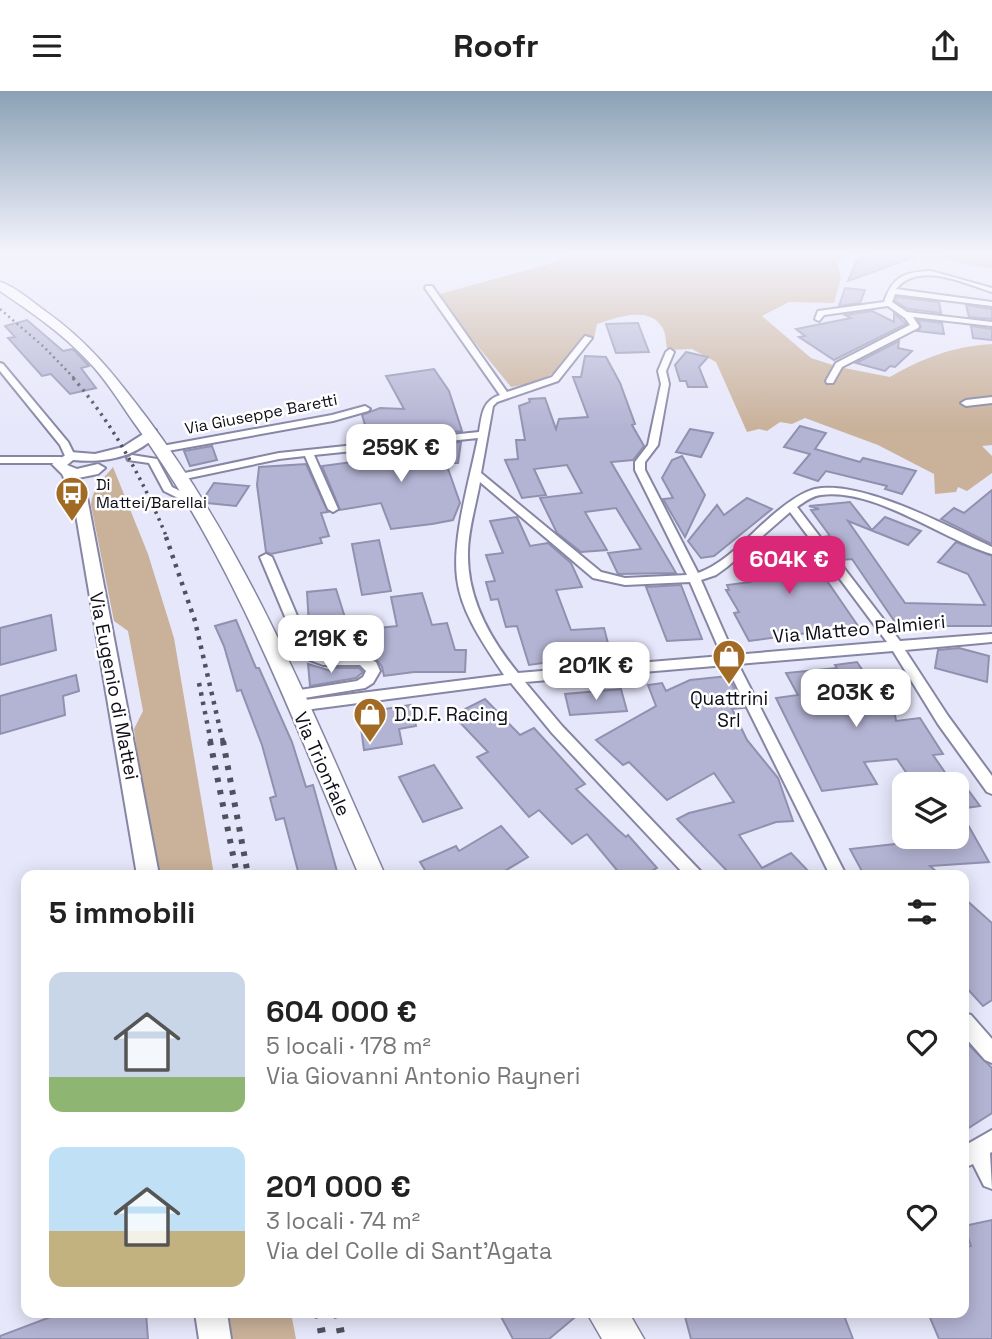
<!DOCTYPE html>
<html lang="it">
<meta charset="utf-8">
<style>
:root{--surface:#fff;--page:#f6f6f6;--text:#222;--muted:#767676;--accent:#db2777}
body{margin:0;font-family:"Space Grotesk",sans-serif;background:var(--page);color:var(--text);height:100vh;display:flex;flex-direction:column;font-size:26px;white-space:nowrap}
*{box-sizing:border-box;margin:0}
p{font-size:23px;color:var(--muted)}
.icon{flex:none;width:38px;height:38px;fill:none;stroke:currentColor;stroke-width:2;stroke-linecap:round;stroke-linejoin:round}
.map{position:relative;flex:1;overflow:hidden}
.side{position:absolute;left:21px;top:779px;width:948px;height:448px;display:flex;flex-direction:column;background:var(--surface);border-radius:14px;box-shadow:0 4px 18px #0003}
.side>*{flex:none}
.fabs{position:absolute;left:892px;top:681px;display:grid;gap:14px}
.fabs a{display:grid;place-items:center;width:77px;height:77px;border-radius:14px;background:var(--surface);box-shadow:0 4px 18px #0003;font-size:35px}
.price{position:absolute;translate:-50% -60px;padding:0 16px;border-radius:14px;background:#fff;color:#222;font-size:23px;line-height:46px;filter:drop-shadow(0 2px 4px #0008)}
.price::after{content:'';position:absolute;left:50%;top:42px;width:21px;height:16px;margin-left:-10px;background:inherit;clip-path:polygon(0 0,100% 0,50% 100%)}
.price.current{background:var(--accent);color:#fff}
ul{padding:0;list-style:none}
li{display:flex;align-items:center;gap:21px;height:175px;padding:0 28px}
li span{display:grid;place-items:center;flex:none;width:196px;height:140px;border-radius:14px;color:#555}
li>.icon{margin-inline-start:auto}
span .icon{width:84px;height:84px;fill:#fffc;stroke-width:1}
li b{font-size:30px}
h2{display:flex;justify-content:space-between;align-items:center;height:84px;padding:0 28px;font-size:30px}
header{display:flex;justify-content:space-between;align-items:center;height:91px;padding:0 28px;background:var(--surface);font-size:32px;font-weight:800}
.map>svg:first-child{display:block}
</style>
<header><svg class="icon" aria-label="menu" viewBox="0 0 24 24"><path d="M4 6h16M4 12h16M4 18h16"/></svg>Roofr<svg class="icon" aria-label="share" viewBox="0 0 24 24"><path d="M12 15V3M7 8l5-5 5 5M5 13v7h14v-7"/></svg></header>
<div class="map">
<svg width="992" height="1248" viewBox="0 0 992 1248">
<rect width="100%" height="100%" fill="#e7e7fb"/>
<g fill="#c9b19a">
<path d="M562 163H849L837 171 841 187 834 212 789 211 762 225 811 267 839 276 890 286C923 267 954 255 992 253V354L982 355 992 365V382L967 400 958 396 956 401 935 403 934 383 878 354 805 327 792 333 780 331 767 340 759 338 747 341 716 271 692 258 667 259C666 252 666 241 662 236 649 214 615 227 597 233L594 247C570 257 573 261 557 278 545 291 527 293 511 296L436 204 553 172 560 169Z"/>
<path d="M936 163H992V177L954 171Z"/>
<path d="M113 376 148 463 174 547 214 784H154L134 638 143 620 128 540 114 530 91 414C92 398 103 388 113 376Z"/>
<path d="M226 1222H291L296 1248H231Z"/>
</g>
<g fill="#b3b3d3" stroke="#9090af" stroke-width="2">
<path d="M873 163H916L917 165 848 190 857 169Z"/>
<path d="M845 197 865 199 860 212 839 215Z"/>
<path d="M897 206 939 211 941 222 908 218 895 210Z"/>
<path d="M966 214 992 218V228L969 226Z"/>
<path d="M872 220 894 231V222L906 233 834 269 799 246 805 245 796 238 851 227 845 224Z"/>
<path d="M27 229 63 260 72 258 76 261 89 275 81 277 96 297 70 303 51 283 42 285 8 247 15 246 5 235Z"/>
<path d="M918 229 942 232 944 243 917 240 921 236Z"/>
<path d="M638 232 649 261 616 262 606 233Z"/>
<path d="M971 235 992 238V249L973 247Z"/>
<path d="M899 250 898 257 912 260 895 276 890 275 885 280 856 272Z"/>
<path d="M686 261 708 266 699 276 707 296H688L686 290H680L675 274Z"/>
<path d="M585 265 606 266 620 292 635 333 632 334 644 355 633 369 611 371 676 482 618 483 608 462 641 458 616 417 585 421 607 459 581 461 557 442 540 407 582 402 567 374 534 378 546 404 522 407 505 369 518 368 516 349H525L519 315 530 311 529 308 545 307 556 338 559 328 588 326 573 286H581Z"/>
<path d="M434 278 449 300 462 340 370 350 362 324 380 317 404 318 386 285Z"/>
<path d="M800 335 826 342 815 358 860 371 863 367 916 380 902 403 885 398 887 395 826 380 818 390 794 382 810 363 784 356Z"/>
<path d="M690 338 713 342 701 366 676 361Z"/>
<path d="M461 351 458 372H446L460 412 453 429 432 433 391 438 381 412 340 419 322 375 375 368 373 361Z"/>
<path d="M212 355 217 369 190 375 184 360Z"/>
<path d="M682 365 705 404 685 446 663 408 673 407 662 387 672 369Z"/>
<path d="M306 373 328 421 321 422 329 445 320 447 322 452 271 463 266 461 257 394 259 376Z"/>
<path d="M214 392 249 395 236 415 207 412 204 407Z"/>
<path d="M992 399V453L941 428 954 417 964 422Z"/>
<path d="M747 407 772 418 714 465 701 467 688 450 717 414 724 424Z"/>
<path d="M850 411 872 439 885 426 921 440 908 454 848 430 905 512 985 514 968 483 938 471 956 451 992 465V535H934L895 531 852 468 841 469 823 446 830 445 811 419 819 418 809 415Z"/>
<path d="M517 426 530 455 548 452 571 472 582 496 556 499 571 539 604 537 609 556 575 559 579 567 529 574 517 535 506 536 498 508 491 509 486 491 495 490 486 464 503 462 490 430Z"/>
<path d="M807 448 824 470 817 471 823 481H821L858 535 749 550 734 522 739 521 726 499H729L727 494 751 491 743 479 779 475 764 451Z"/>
<path d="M379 449 391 500 362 504 352 453Z"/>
<path d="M681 494 702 548 667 550 646 496Z"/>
<path d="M336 498 354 555 371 551 369 538 397 535 391 506 422 502 432 534 447 532 455 559H466L465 581H414L384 585 382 576 377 569 360 564 330 563 328 532 309 534 307 501Z"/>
<path d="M51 524 56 559 0 574V537Z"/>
<path d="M236 529 256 577H259L292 651 306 696 313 694 338 784H299L284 727 276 729 270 707 276 705 262 654 241 599 237 600 224 555 215 535Z"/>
<path d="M959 557 989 565 987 591 935 577 938 559Z"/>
<path d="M857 571 865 583 889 586 896 630 920 627 943 663 933 664 953 693H914L897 668 864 671 877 693 822 700 776 607 798 604 786 582 837 577 835 574Z"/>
<path d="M308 573 331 580V577H359L363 581 356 587 310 595Z"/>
<path d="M76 584 79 600 63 605 65 624 0 643V605Z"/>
<path d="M728 585 744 617 732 618 747 649 778 687 793 730 776 731 739 744 762 777 791 762 812 784H731L677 728 689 722 734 711 714 682 667 709 629 671 623 674 596 649 656 615 648 594 662 592 666 600 690 589Z"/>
<path d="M621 598 627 620 570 624 565 603Z"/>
<path d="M485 608 520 644 534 637 585 693 576 698 617 738 626 746 628 744 657 777 644 784H621L587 743 572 753 539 719 529 726 477 666 488 661 453 624Z"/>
<path d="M411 614 416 635 399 638 402 653 364 659 359 622Z"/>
<path d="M434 674 462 717 423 731 399 686Z"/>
<path d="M957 684 980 715 959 718 989 771 930 775 937 781 916 784H864L850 758 957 746Z"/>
<path d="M501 735 528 766 498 784H428L420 771 456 755 459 760Z"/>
<path d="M964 807 992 832V909L983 915 964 894Z"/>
<path d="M964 949 992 977V1022L964 1040Z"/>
<path d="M992 1129V1248H939L928 1222H964V1156L971 1155 964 1135Z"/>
<path d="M61 1222H146L148 1248H0V1245Z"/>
<path d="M499 1222H580L549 1248H513Z"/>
<path d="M684 1222H843L853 1248H691Z"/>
</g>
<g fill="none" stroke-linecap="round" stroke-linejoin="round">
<defs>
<g id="minor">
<path d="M931 180 992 197V201C963 192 919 170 896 198L992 211V215L895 203 892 211 907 221 992 231V235L913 226 919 235 918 237 842 276 833 292H827L826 290 836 272 910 234 905 227 888 215 824 224 819 230 815 228 818 220 884 211C893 185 904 181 931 180Z"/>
<path d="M426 195H432L507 301 552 286 585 245 592 247 558 290 497 311 493 315 481 382 601 481 625 487 687 484 635 379V371L648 354 661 293 658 280 666 261 670 258 674 261 666 280 669 293 658 354 645 371V379L698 482C727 472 751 442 774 423 786 413 800 402 815 398 861 388 949 436 992 456V463C941 448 876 397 821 404 812 405 804 411 797 416L900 550 992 543V551L905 559 948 625 992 685V703L987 701 938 633 893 560 738 573 846 784H830L726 574 525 591 562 635 704 784H685L552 642 511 592 297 620 292 619 290 615 292 611 297 610 504 584C485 555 461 522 457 487 452 446 470 388 478 347L314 364 338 418 333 421 328 418 305 365 279 368 180 389 175 386 180 383 279 362 479 341C482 324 482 310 500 304L425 197ZM480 391 593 487 625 494 690 491 722 565 518 582C490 548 467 507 468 462 468 439 476 414 480 391ZM790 421 887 551 734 564 701 489 716 484 727 476Z"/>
<path d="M0 272 3 273 68 351 75 365 74 367H66L60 354 0 280Z"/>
<path d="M992 306V312L966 315 961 312 966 309Z"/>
<path d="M365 315 370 318 368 320 333 330 162 361 157 358 162 355 332 324Z"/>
<path d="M132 364 157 368 172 396 200 410V414H192L164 400 149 372 128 369 127 367Z"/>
<path d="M0 366H61L66 369 61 372H0Z"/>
<path d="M266 463 272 466 312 560C331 571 354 561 376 571L380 580 373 592 365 597 292 609 287 607 285 604 287 601 357 590 363 586 366 580 360 574H323L302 566 260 466Z"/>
<path d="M964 922 971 924 992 948V972L985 969 964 945Z"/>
<path d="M992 1039V1061L990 1062 992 1098 984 1095 973 1073 964 1077V1055Z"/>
</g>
<g id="tertiary">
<path d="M151 338 156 339V345C134 367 103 372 73 369L67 374 77 378 98 373 105 377 98 383 78 387 87 406 159 784H137L73 406 62 383 52 373 70 361 95 363 123 356Z"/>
<path d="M195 1222H227L231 1248H199Z"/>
</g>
<g id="primary">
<path d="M0 191C16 196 31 210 45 220 89 251 115 285 147 327 251 466 315 627 385 784H359C293 630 235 470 135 333 120 312 106 288 87 269 62 242 31 221 0 200Z"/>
<path d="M587 1222H629L644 1248H602Z"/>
</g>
</defs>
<use href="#minor" stroke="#8686a4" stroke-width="4"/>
<use href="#tertiary" stroke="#8686a4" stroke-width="4"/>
<use href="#primary" stroke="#8686a4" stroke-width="3"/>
<use href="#minor" fill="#fff" fill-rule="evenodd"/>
<use href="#tertiary" fill="#fff" fill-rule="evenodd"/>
<use href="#primary" fill="#fff" fill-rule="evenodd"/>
<path stroke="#51505e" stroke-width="2.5" stroke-dasharray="2 3.5" stroke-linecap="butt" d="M0 218 44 256 75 288"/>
<path stroke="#51505e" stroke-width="3.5" stroke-dasharray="2.5 5" stroke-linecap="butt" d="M73 287C114 334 143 389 167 447"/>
<g stroke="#51505e" stroke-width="4.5" stroke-dasharray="3.5 6" stroke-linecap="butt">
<path d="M166 446 195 530 223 651"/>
<path d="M199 592 211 651"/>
</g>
<g stroke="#51505e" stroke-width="6" stroke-dasharray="4.5 8" stroke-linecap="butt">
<path d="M210 650 237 784"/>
<path d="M223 650 248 784"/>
</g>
<g stroke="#51505e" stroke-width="8" stroke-dasharray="5 10" stroke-linecap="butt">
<path d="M318 1222 323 1248"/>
<path d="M337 1222 342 1248"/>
</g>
</g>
<linearGradient id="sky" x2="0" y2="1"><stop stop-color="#8ba1b6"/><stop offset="0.48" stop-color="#f4f4fd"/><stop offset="1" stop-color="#f4f4fd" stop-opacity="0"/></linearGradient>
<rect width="992" height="338" fill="url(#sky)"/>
<defs>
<symbol id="bus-pin" viewBox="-11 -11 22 30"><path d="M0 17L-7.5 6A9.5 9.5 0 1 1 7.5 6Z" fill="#a16a25" stroke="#fff"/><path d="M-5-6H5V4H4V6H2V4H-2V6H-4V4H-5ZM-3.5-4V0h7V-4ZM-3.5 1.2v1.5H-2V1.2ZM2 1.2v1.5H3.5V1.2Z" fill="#fff"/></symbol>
<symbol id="shop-pin" viewBox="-11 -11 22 30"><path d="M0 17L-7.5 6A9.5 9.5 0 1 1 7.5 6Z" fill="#a16a25" stroke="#fff"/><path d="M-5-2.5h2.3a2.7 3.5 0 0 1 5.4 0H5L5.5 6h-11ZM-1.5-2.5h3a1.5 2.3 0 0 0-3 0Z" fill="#fff"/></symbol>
</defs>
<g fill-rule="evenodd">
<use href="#bus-pin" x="53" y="383" width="38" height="52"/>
<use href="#shop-pin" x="710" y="546" width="38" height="52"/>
<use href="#shop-pin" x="351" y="604" width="38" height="52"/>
</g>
<g text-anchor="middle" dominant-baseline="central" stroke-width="5" stroke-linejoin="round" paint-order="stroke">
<g font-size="16" fill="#0e0d18" stroke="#fff">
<text transform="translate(261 323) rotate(-11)">Via Giuseppe Baretti</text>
</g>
<g font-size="16" fill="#0e0d18" stroke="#fff" text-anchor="start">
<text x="96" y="393">Di<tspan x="96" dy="18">Mattei/Barellai</tspan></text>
</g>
<g font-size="19" fill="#0e0d18" stroke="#fff">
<text transform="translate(859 538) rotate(-5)">Via Matteo Palmieri</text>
<text transform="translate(114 595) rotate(79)">Via Eugenio di Mattei</text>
<text transform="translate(322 673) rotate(66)">Via Trionfale</text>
</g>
<g font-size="19" fill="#0e0d18" stroke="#fff">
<text x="729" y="607">Quattrini<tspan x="729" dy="22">Srl</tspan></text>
<text x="394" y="623" text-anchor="start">D.D.F. Racing</text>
</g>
</g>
</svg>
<div class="fabs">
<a><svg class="icon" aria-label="layers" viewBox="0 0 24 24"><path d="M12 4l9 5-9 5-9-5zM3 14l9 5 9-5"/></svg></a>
</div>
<b class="price" style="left:401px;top:393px">259K €</b>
<b class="price current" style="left:789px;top:505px">604K €</b>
<b class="price" style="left:331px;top:584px">219K €</b>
<b class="price" style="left:596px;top:611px">201K €</b>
<b class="price" style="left:856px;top:638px">203K €</b>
<section class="side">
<h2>5 immobili<svg class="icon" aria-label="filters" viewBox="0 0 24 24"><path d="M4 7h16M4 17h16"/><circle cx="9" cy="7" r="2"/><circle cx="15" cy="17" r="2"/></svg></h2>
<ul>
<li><span style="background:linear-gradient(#c9d6e8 75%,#8fb573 0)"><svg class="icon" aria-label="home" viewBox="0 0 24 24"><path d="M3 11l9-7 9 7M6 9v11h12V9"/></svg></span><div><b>604 000 €</b><p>5 locali · 178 m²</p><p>Via Giovanni Antonio Rayneri</p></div><svg class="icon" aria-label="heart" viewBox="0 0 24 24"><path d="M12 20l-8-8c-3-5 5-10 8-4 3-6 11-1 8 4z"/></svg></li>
<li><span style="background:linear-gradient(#bfe0f5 60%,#c2b280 0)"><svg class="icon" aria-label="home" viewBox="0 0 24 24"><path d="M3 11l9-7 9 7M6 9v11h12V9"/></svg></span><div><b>201 000 €</b><p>3 locali · 74 m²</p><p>Via del Colle di Sant'Agata</p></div><svg class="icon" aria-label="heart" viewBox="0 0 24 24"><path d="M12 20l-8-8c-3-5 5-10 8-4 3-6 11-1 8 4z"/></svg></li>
</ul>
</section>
</div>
